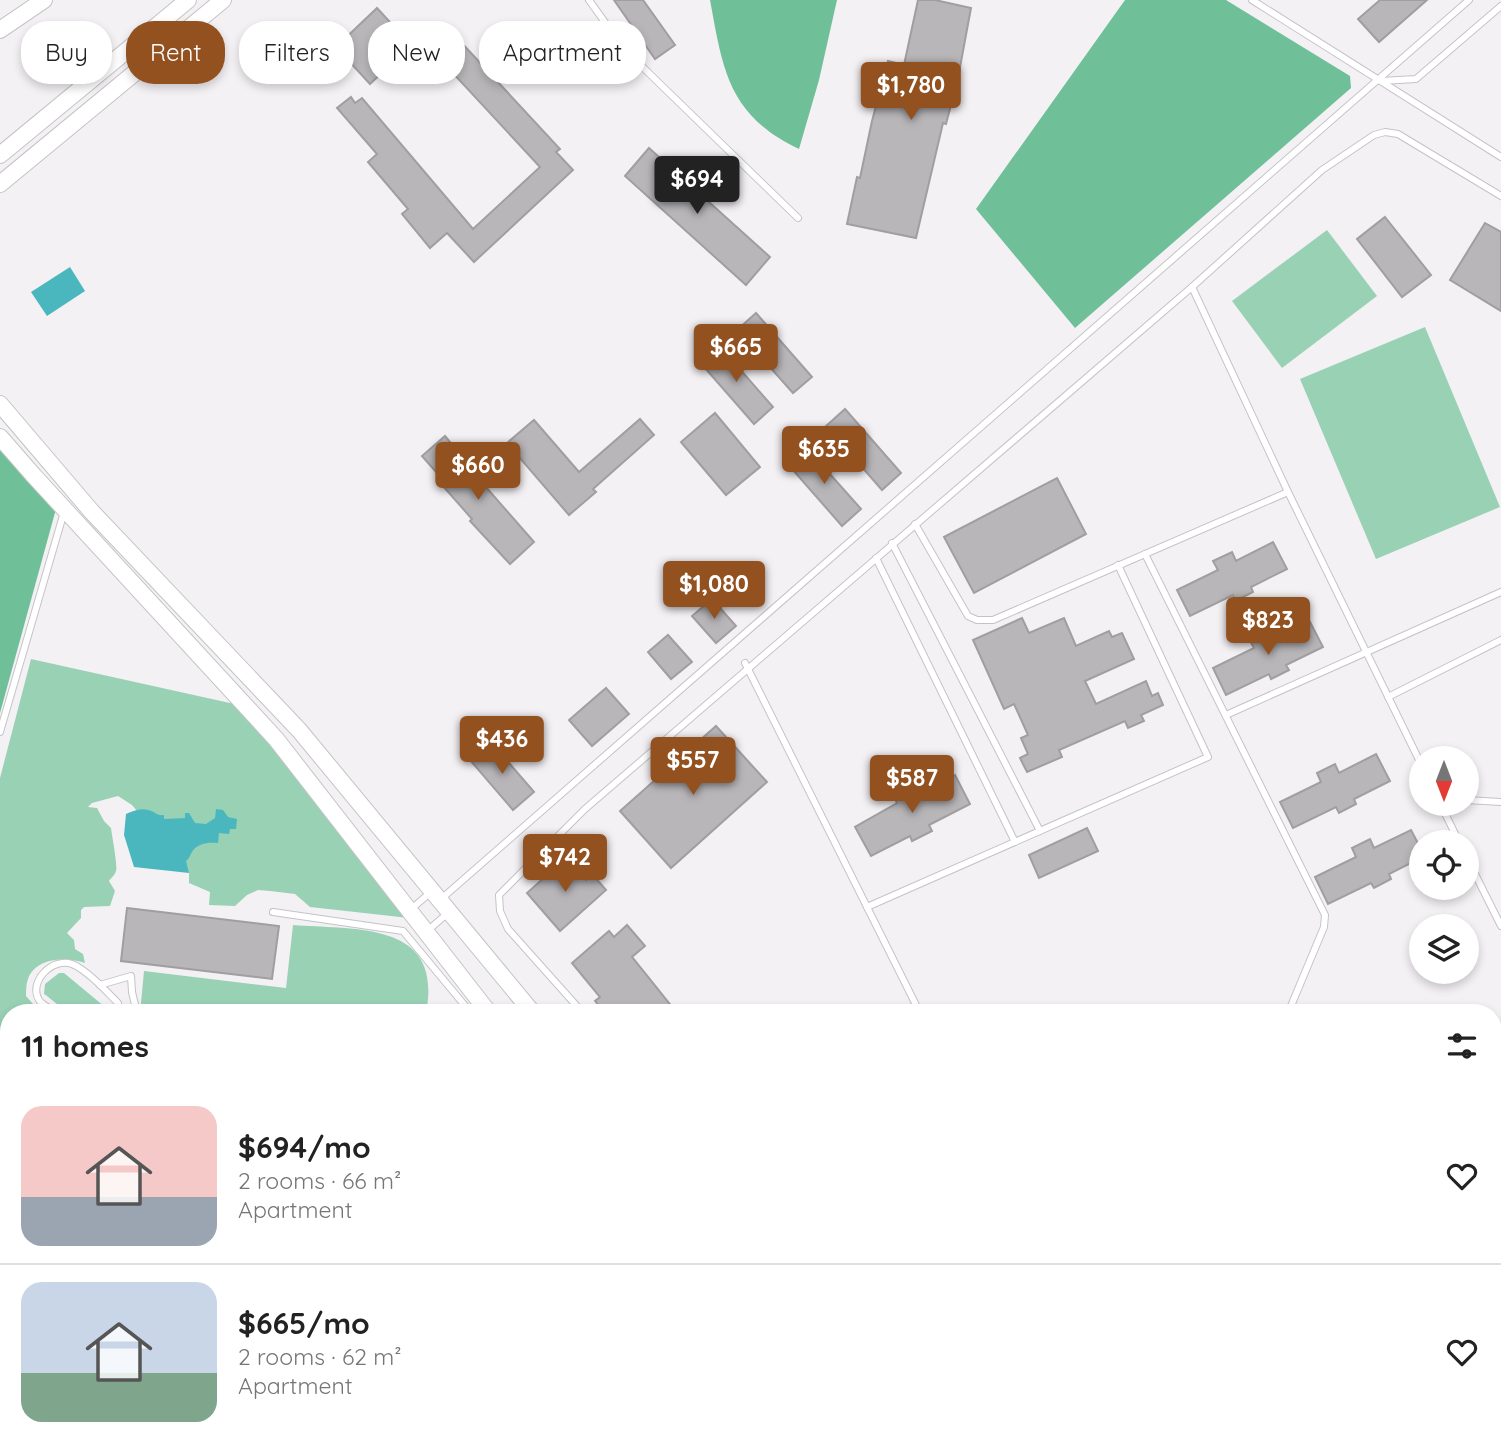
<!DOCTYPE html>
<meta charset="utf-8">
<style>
:root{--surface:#fff;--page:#f6f6f6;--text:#222;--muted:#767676;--line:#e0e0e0;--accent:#93511f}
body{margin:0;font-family:Quicksand,sans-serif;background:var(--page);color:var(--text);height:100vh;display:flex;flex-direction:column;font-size:26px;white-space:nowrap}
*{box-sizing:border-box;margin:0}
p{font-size:23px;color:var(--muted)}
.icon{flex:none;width:38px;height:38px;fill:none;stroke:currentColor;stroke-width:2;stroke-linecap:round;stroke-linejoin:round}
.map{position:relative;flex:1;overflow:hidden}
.panel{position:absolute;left:0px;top:1004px;width:1502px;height:450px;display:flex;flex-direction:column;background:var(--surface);border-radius:28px 28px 0 0;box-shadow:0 4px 10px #0003}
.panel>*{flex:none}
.guide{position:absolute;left:21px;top:21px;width:700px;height:63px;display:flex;gap:14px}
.needle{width:46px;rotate:180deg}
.controls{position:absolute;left:1409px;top:746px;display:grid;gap:14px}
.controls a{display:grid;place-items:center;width:70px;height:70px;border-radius:50%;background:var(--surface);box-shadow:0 4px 10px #0003;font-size:35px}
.price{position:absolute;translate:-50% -60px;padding:0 16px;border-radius:7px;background:var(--accent);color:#fff;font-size:23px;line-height:46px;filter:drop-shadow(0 2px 4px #0008)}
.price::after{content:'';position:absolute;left:50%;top:42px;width:21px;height:16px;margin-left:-10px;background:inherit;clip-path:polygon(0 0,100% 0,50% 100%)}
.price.active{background:#222;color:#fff}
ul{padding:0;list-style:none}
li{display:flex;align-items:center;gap:21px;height:175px;padding:0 21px}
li+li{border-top:2px solid var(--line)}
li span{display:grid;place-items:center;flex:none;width:196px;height:140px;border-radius:21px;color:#555}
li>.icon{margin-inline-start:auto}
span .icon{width:84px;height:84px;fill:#fffc;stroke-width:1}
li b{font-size:30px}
h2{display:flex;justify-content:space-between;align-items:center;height:84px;padding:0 21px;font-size:30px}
.tag{padding:0 24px;border-radius:28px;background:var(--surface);box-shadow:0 4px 10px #0003;font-size:24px;line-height:63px}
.tag.active{background:var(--accent);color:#fff}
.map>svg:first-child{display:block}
</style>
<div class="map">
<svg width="1501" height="1454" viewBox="0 0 1501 1454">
<rect width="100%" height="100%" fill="#f4f1f5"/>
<g fill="#99d1b5">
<path d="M1327 230 1377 296 1282 368 1232 301Z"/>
<path d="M1425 327 1500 507 1376 559 1300 379Z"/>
<path d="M31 659 239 705 409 918 310 907 295 894 270 891 258 890 247 895 235 906 209 905 210 892 189 883V873L132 805 118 796 92 803 88 807 97 808 104 821 111 828C112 836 118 867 116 871 115 875 111 878 109 881L115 891 110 906 84 907 81 910V918L67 933 74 940 75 949 83 954 85 963C67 957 36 957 28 979 26 984 26 991 26 996L40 1012 9 1013V1050L0 1061V778Z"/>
<path d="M293 925C357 930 444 921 426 1013H142L141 1003 144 971 286 988Z"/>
<path d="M59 973H64L105 1007 108 1013H68L47 996 44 994 45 984Z"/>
<path d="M1156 1446H1188V1449H1192L1191 1454H1155Z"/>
</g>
<g fill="#6fc099">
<path d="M710 0H837L819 80 799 149C728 115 723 70 710 0Z"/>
<path d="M1125 0H1226L1350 76 1351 88 1075 328 976 209Z"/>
<path d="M0 444 56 509 0 713Z"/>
<path d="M9 1222V1359L0 1352V1233Z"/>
<path d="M0 1375 9 1382V1446H71L69 1454H0Z"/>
</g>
<g fill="#4ab7bf">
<path d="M70 267 85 291 47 316 31 292Z"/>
<path d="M216 809 223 810 228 817 237 819 236 829H230L229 834 219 833 218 843C209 842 197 843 192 852 190 855 189 859 186 861L189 873 134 867 124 835 126 814C133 811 140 808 148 810 155 811 156 816 164 815V819L185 818V813H189L195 823 206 824 215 818Z"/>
</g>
<g fill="#b8b6b9" stroke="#a09ea1" stroke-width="2">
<path d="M614 0H643L675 45 655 59Z"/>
<path d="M918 0H935L971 8 958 78 946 124 943 123 916 238 847 224 857 177 860 178 872 121 888 61 904 65Z"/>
<path d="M1380 0H1427L1379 42 1358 19Z"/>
<path d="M377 8 411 45 370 84 336 47Z"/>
<path d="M445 25 560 149 556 152 573 170 474 262 447 233 430 248 402 214 408 209 368 162 377 154 337 108 351 97 355 103 362 98 473 229 540 167 425 43Z"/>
<path d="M649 148 770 257 746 285 625 176Z"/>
<path d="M1385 217 1431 275 1402 297 1357 239Z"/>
<path d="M1485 223 1501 232V311L1450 280Z"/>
<path d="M756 313 812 377 793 393 737 330Z"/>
<path d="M717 343 773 407 754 424 698 360Z"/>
<path d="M845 409 901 473 882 490 826 426Z"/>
<path d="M715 413 760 467 726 495 681 442Z"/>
<path d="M640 419 654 435 593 489 596 492 569 515 507 443 534 420 579 472Z"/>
<path d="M445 436 459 453 457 454 534 542 510 564 470 521 472 519 442 485 445 482 422 456Z"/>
<path d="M805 446 861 509 842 526 786 462Z"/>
<path d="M1057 478 1086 534 974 593 944 537Z"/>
<path d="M1273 542 1287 569 1251 587 1253 592 1235 601 1233 595 1190 616 1177 590 1218 570 1213 561 1232 552 1236 561Z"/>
<path d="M712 599 736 626 716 643 692 616Z"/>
<path d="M1022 618 1029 633 1064 618 1076 646 1109 631 1112 637 1122 633 1134 659 1085 681 1096 704 1146 681 1152 696 1158 693 1163 705 1141 715 1144 721 1128 728 1125 721 1059 750 1062 757 1027 772 1020 758 1028 754 1021 738 1028 735 1014 704 1004 709 973 640Z"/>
<path d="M1309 620 1323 647 1286 665 1289 670 1271 679 1269 674 1226 695 1213 668 1254 648 1249 639 1267 630 1272 639Z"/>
<path d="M668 635 692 662 671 679 648 652Z"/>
<path d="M606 688 629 714 592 746 569 720Z"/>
<path d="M716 726 767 782 671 868 620 811Z"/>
<path d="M491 742 534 792 513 810 470 760Z"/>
<path d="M1376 754 1390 781 1354 799 1356 804 1339 813 1336 807 1293 828 1280 802 1321 782 1317 773 1335 764 1339 773Z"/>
<path d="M955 775 970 804 929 825 932 831 912 841 910 836 871 856 855 827 897 803 894 797 910 789 913 794 923 788 924 790Z"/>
<path d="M1087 828 1098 851 1039 878 1029 855Z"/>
<path d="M1411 830 1421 849V858L1389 874 1391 879 1374 888 1371 883 1328 904 1315 877 1356 857 1352 848 1370 839 1374 848Z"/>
<path d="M566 858 586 880 593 875 606 890 560 931 527 893Z"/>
<path d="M127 908 279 926 272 979 121 961Z"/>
<path d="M627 925 645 946 632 957 677 1013H605L595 1001 600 997 572 963 609 931 614 937Z"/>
</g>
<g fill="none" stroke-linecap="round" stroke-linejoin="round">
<defs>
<g id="service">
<path d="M589 0 624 49 798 218"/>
<path d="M1252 0 1501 157"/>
<path d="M1381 81 1416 79 1501 6"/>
<path d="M1192 287 1288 492 1421 764"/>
<path d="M915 524 968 616 977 620H993L1288 492"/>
<path d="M892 543 1040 831"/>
<path d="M1145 554 1325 915 1324 927 1291 1006 1281 1013"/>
<path d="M876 558 1015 842"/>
<path d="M745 663 920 1013"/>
<path d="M1388 697 1501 640"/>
<path d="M1226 715 1501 592"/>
<path d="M0 732 64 512"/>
<path d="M1466 800 1501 802"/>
<path d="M1440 803 1459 842"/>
<path d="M1466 856 1501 926"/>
<path d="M440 900 1469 0"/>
<path d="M867 907 1208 757 1118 565"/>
<path d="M410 910 431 892"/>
<path d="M273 912 403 931 471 1013"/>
<path d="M426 932 448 913"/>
<path d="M100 985 131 976 132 992 137 1013"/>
<path d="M56 1013C52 1009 42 1005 39 1000 28 982 52 957 72 964 87 970 106 991 118 1003V1013"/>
<path d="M583 1013 508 929 500 911 499 895 585 809 1192 287 1322 170 1374 135 1385 132 1398 134 1501 196"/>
<path d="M1493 1053 1501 1054"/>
<path d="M0 1225 9 1214"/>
<path d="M1493 1339 1501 1340"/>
<path d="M0 1367 9 1374"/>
<path d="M838 1446 845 1454"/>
<path d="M865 1446 872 1454"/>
<path d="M113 1454 116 1446"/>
<path d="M195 1454 197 1446"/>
<path d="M245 1454 246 1446"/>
<path d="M294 1454 295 1446"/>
<path d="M349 1454 351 1446"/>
<path d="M369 1454 371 1446"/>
<path d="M956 1454 965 1446"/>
<path d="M982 1454 991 1446"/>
<path d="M1213 1454 1214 1446"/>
<path d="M1445 1454 1446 1446"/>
<path d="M1461 1454 1463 1446"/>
</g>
<g id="tertiary">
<path d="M0 30 44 0"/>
<path d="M0 155 188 0"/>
<path d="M0 184 223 0"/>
<path d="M0 404 92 512 299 730 533 1013"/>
<path d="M0 437 34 476 276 739 489 1013"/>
</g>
</defs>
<use href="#service" stroke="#c5c3c7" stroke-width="8"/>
<use href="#tertiary" stroke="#c5c3c7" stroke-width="18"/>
<use href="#service" stroke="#fff" stroke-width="6"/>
<use href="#tertiary" stroke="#fff" stroke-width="16"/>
</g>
</svg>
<div class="controls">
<a><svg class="needle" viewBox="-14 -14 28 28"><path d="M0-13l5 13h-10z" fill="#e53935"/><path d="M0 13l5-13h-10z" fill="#767676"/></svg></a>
<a><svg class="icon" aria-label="locate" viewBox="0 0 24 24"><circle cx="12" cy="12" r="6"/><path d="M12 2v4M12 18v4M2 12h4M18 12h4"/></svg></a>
<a><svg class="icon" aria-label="layers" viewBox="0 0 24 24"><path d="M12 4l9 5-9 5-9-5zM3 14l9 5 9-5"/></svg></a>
</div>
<b class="price" style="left:911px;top:122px">$1,780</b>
<b class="price active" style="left:697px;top:216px">$694</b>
<b class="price" style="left:736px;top:384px">$665</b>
<b class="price" style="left:824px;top:486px">$635</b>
<b class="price" style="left:478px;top:502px">$660</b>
<b class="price" style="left:714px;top:621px">$1,080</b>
<b class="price" style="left:1268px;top:657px">$823</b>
<b class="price" style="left:502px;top:776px">$436</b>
<b class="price" style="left:693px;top:797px">$557</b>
<b class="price" style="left:912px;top:815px">$587</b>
<b class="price" style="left:565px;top:894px">$742</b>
<div class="guide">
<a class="tag">Buy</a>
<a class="tag active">Rent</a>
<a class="tag">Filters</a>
<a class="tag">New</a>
<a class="tag">Apartment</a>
</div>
<section class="panel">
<h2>11 homes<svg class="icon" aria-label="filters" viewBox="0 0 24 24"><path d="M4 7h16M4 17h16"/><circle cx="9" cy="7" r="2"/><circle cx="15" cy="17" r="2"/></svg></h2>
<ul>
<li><span style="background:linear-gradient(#f6c9c9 65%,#9aa5b1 0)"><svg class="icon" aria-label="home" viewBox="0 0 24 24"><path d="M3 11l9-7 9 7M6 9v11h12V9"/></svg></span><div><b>$694/mo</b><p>2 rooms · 66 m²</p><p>Apartment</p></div><svg class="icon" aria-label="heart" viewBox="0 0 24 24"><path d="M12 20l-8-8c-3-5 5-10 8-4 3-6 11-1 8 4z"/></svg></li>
<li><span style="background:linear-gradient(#c9d6e8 65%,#7fa58c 0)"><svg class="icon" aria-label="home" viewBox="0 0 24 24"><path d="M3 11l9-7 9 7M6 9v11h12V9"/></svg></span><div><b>$665/mo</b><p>2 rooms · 62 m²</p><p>Apartment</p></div><svg class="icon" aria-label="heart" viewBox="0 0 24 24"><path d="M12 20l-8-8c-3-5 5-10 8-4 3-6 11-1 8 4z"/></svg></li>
</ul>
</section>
</div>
